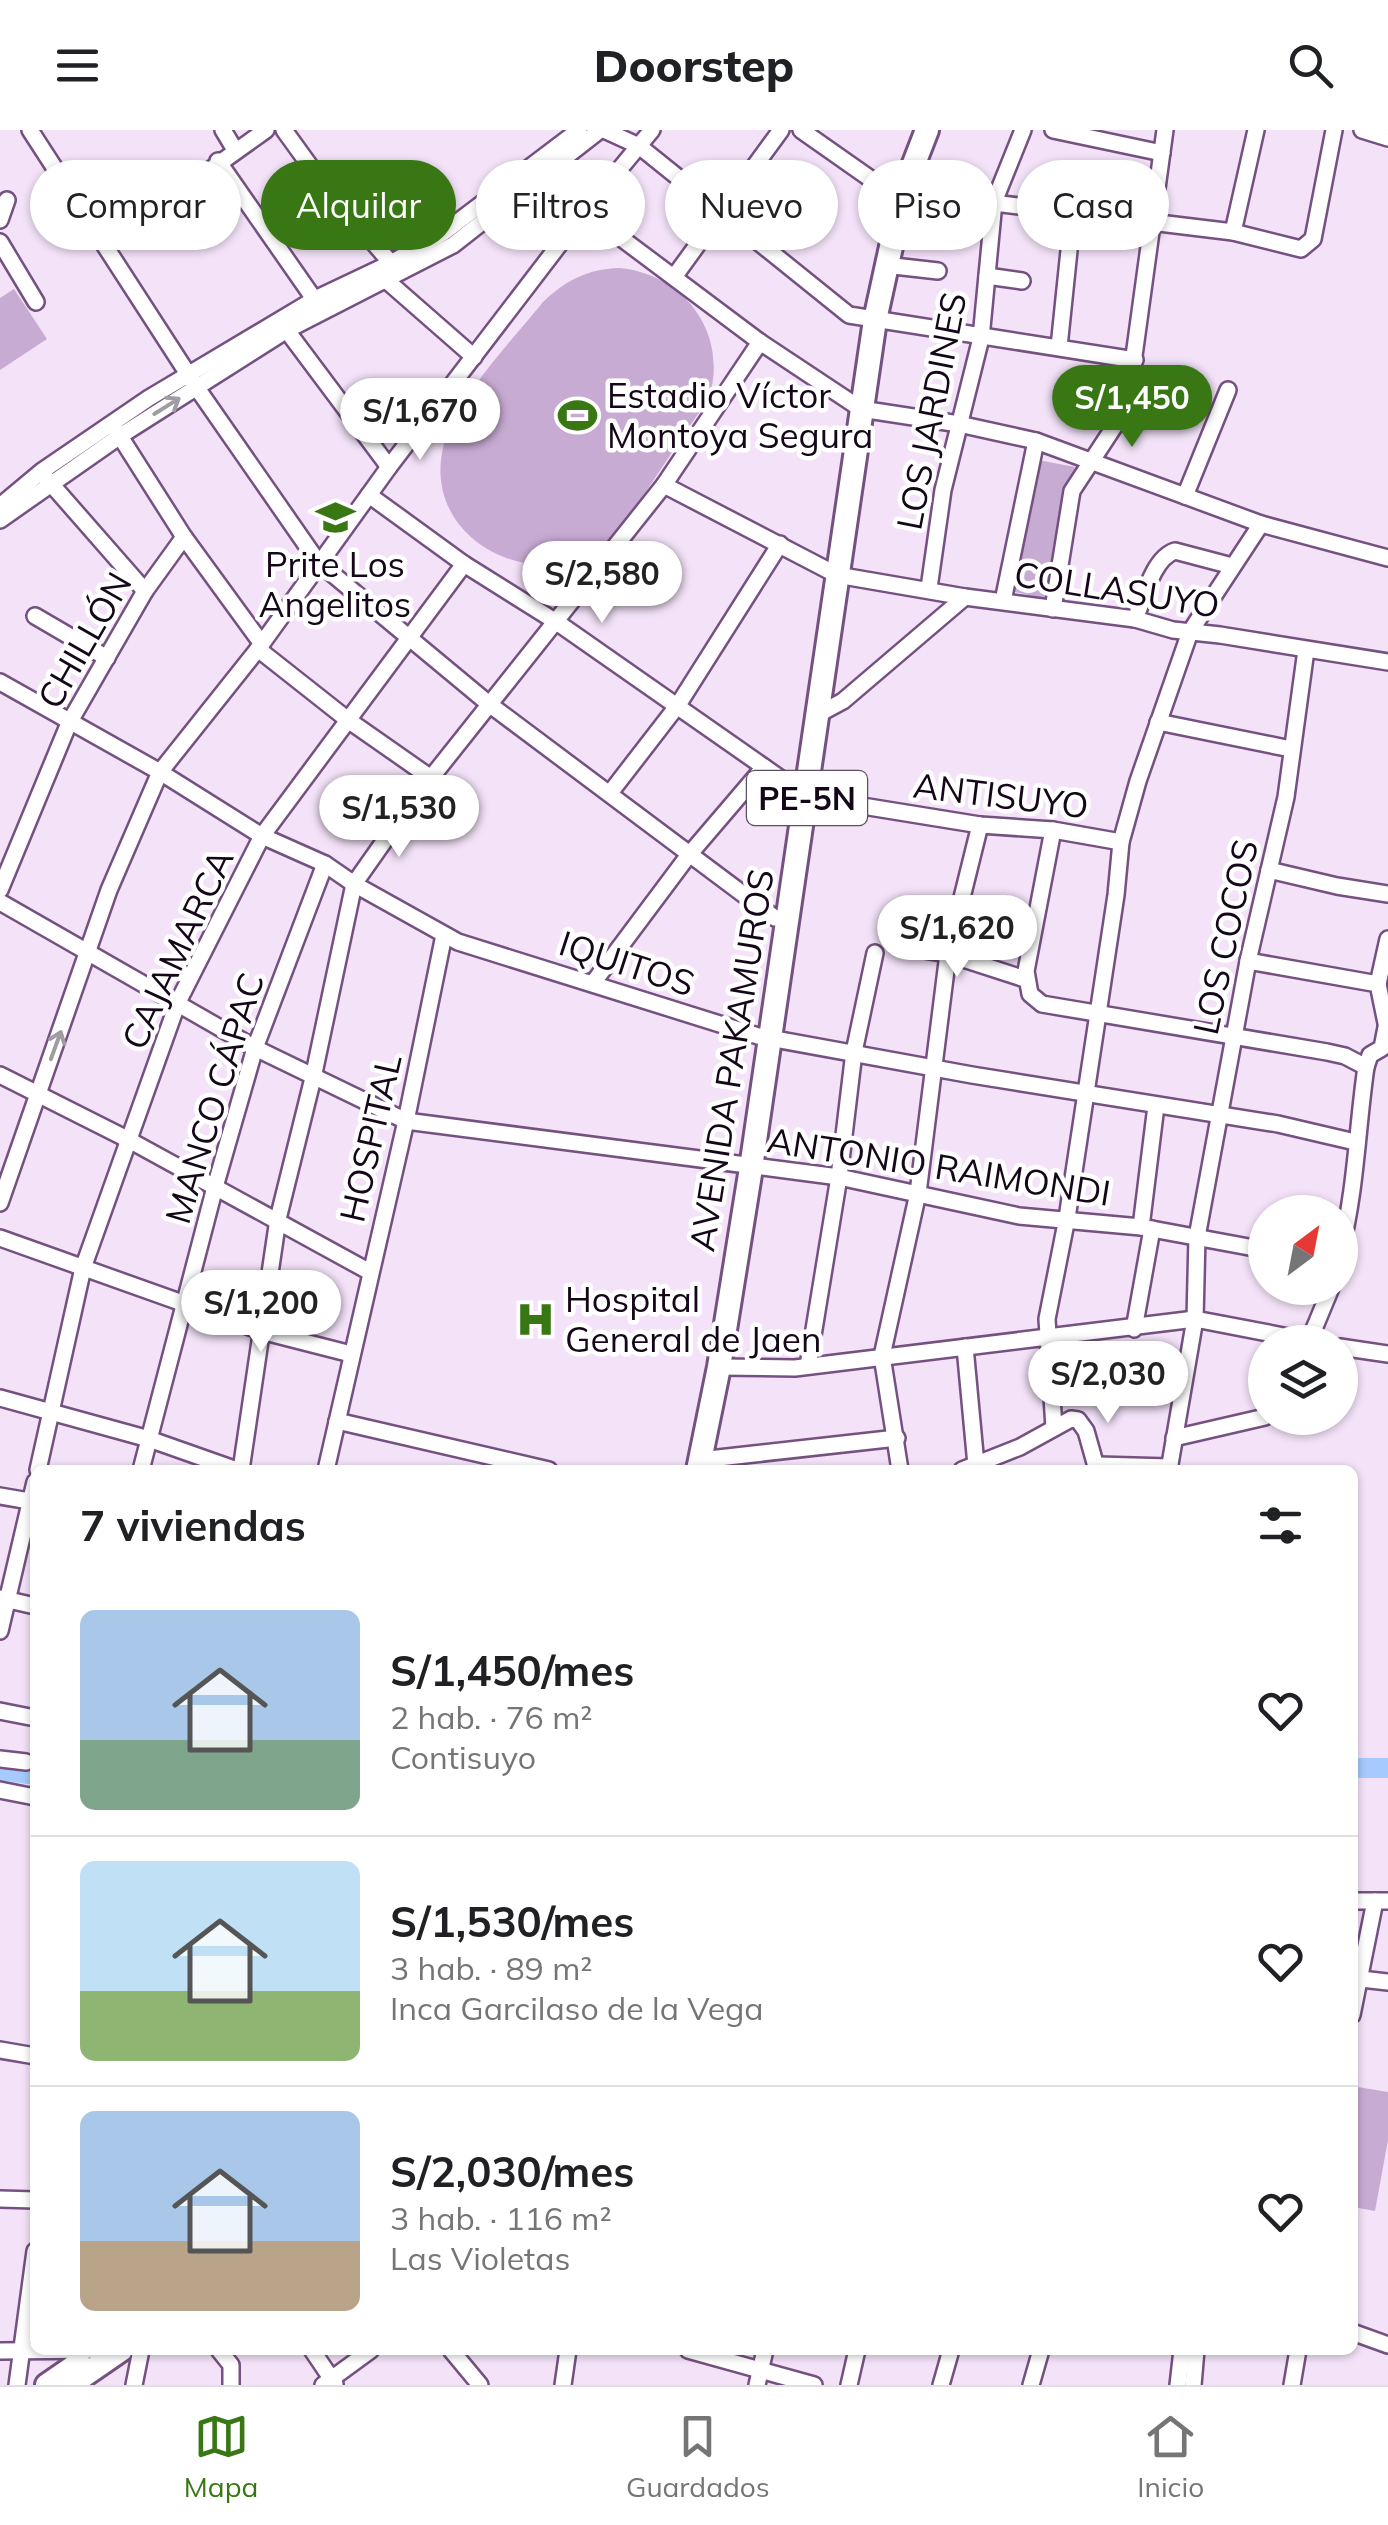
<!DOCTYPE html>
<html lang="es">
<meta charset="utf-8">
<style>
:root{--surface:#fff;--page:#f6f6f6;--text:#202124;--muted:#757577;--line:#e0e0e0;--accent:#387713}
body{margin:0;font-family:Mulish,sans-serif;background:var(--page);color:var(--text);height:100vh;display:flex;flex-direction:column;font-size:38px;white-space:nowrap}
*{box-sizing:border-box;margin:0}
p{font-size:32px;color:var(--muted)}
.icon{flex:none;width:55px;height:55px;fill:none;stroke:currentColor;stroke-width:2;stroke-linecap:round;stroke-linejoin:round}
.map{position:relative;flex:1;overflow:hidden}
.drawer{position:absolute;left:30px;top:1335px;width:1328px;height:890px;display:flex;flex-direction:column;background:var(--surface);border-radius:15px;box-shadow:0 2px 8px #0004}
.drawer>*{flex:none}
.guide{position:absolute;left:30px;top:30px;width:1330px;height:90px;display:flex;gap:20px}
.needle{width:65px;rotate:32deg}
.buttons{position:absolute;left:1248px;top:1065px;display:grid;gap:20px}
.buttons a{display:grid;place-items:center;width:110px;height:110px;border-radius:50%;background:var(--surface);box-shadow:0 2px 8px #0004;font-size:50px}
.price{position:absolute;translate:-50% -85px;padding:0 22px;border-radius:35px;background:#fff;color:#222;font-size:32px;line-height:65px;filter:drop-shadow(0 2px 5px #0008)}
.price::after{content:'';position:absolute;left:50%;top:60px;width:30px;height:22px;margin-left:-15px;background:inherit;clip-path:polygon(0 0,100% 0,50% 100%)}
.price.selected{background:var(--accent);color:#fff}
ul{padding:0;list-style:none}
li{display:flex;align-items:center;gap:30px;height:250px;padding:0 50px}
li+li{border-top:2px solid var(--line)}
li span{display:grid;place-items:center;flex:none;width:280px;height:200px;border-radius:15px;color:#555}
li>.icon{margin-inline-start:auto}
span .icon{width:120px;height:120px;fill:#fffc;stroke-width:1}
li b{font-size:42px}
h2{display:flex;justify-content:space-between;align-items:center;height:120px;padding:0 50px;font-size:42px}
.pill{padding:0 35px;border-radius:45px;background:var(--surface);box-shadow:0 2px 8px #0004;font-size:35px;line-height:90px}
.pill.selected{background:var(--accent);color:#fff}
header{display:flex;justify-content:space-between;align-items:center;height:130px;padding:0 50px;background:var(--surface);font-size:45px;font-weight:800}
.tabs{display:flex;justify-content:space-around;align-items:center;height:140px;border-top:2px solid var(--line);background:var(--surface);font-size:28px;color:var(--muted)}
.tabs a{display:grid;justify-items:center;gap:5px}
.tabs .selected{color:var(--accent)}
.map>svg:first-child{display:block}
</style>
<header><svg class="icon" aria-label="menu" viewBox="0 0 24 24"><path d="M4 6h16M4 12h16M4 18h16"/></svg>Doorstep<svg class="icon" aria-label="search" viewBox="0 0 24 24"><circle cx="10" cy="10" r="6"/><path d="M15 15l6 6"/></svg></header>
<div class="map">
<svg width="1388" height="2255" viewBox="0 0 1388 2255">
<rect width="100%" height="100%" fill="#f3e2f8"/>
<g fill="#c8abd3">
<path d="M619 138C684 144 729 203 709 268 687 300 666 331 645 363 635 377 626 396 614 407 549 471 425 417 442 323 451 273 511 212 543 172 565 151 587 139 619 138Z"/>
<path d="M14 159 47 209 0 240V168Z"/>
<path d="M1038 330 1075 337 1047 469 1010 461Z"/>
<path d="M1352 1956 1388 1962V2010L1375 2081 1353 2077Z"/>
</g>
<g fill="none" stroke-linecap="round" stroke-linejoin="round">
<g stroke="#a6cafd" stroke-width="20">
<path d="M1352 1638H1388"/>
<path d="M0 1640 35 1645"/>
</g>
<defs>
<g id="minor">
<path d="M30 0 197 258 318 432 489 574 775 788"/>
<path d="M223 0 235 20"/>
<path d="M284 0 323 54 391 133 386 150 474 227"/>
<path d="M604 0 639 16 849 185 1135 230"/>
<path d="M801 0 875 52 903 62 1233 102 1301 119 1313 109 1334 0"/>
<path d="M1053 0 1162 23"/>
<path d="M1362 0 1388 8"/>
<path d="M218 31 319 176"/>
<path d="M585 81 760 212 861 279 959 294 1036 311 1261 394 1388 428"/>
<path d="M0 90 7 70"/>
<path d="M1233 102 1256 0"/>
<path d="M0 112 36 172"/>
<path d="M105 115 266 0"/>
<path d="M885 135 938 141"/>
<path d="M987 146 1022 151"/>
<path d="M674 147 781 0"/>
<path d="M282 194 389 337"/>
<path d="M1059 217 1073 82"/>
<path d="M116 300 184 407 262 514"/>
<path d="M46 348 145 461"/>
<path d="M664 355 837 445 965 467 1135 489 1173 500 1220 505 1388 532"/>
<path d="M369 365 464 434 558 493 807 667 980 695 1053 700 1121 712"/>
<path d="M1185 366 1228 260"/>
<path d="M0 376 42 341 149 268 315 169 391 133 443 103 579 0"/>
<path d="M0 390 120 306 287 200 453 115 600 0"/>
<path d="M929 458 943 360 981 208 994 72 1023 0"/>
<path d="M1003 471 1036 311"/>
<path d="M1053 479 1072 361 1127 277 1165 0"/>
<path d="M35 486 107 528"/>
<path d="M1135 489C1144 468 1153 428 1175 421L1232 436"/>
<path d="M258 519 348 590 431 648"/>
<path d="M0 552 160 642 262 706 325 734 354 754 458 812 758 906 972 945 1278 994 1355 1012"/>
<path d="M817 585 843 571 965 467"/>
<path d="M1158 592 1291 619"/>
<path d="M610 663 678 575 780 414"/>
<path d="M1053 700 1026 841 1030 864 1042 874 1327 922 1345 926 1366 937"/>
<path d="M1269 740 1337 756 1388 764"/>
<path d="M0 760 69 593 145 461 184 407"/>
<path d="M0 772 255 918 406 991 839 1047 1019 1086 1141 1097 1265 1120"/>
<path d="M898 816 948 824 1025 849"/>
<path d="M1248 831 1378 854 1386 893"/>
<path d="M593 853 688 726 764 637"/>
<path d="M1378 854 1388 809"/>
<path d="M0 945 129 1010 370 1142"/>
<path d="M0 1073 109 760 160 642 258 519 389 337 585 81 652 0"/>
<path d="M1141 1097 1156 976"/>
<path d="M0 1108 261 1201 351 1224"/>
<path d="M1340 1122C1356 1062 1357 998 1366 937L1370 925 1382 918 1388 887"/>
<path d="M1134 1199 1152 1099"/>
<path d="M1309 1211 1331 1158"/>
<path d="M965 1217 976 1335"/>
<path d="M1340 1217 1388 1224"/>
<path d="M808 1236 839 1047 854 922 875 823"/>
<path d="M719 1237 795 1238 1195 1189 1315 1212"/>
<path d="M0 1268 149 1309 237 1340"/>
<path d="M337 1291 549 1340"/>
<path d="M1054 1298 1047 1189 1067 1088 1116 765 1121 712 1138 651 1190 502 1261 394"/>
<path d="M1174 1308 1265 1287"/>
<path d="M700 1330 897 1308"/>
<path d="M1098 1335 1169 1337"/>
<path d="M38 1340 83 1138 178 872 262 706 464 434"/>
<path d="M141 1340 215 1057 255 918 325 734"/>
<path d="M241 1340 278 1089 313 948 354 754 411 673 664 355 760 212"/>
<path d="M326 1340 406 991 444 805"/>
<path d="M900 1340 882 1226 918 1063 948 824 980 695"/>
<path d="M962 1340 1020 1317 1071 1289 1078 1290 1086 1301 1097 1340"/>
<path d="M1169 1340 1195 1189 1197 1107 1248 831 1286 667 1306 520"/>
<path d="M0 1366 35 1372"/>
<path d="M0 1468 35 1476"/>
<path d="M0 1501 35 1352"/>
<path d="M0 1581 35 1588"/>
<path d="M0 1629 26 1632"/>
<path d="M0 1660 35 1667"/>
<path d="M1352 1771H1388"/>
<path d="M1352 1848 1388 1852"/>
<path d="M1352 1885 1375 1771"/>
<path d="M0 1920 35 1926"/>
<path d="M0 2069 35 2070"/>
<path d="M1352 2202 1388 2215"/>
<path d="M219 2220 231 2235V2255"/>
<path d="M312 2220 335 2254"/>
<path d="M451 2220 480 2255"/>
<path d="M688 2220 814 2255"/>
<path d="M0 2221 98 2220"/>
<path d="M17 2255 35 2121"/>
<path d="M134 2255 141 2220"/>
<path d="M323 2255 371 2220"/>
<path d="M563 2255 568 2220"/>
<path d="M757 2255 765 2220"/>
<path d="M849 2255 857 2220"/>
<path d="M941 2255 951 2220"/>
<path d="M1031 2255 1041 2220"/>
<path d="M1178 2255 1182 2220"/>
<path d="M1193 2255 1196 2220"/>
<path d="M1292 2255 1298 2220"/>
</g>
<g id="highway">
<path d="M698 1340 719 1237 751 1038 875 190 903 62 927 0"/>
<path d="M47 2255 79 2233"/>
<path d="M70 2255 121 2220"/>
</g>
</defs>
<use href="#minor" stroke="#745181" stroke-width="20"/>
<use href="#highway" stroke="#745181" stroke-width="28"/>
<use href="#minor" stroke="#fff" stroke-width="15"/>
<use href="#highway" stroke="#fff" stroke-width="22"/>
</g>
<defs><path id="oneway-shaft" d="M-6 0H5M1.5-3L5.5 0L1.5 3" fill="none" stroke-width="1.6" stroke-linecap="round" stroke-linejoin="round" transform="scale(2.5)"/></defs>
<g stroke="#a19ca3">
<use href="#oneway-shaft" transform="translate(167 276) rotate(-32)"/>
<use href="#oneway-shaft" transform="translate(56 915) rotate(-70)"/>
</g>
<defs>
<symbol id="stadium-bare" viewBox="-9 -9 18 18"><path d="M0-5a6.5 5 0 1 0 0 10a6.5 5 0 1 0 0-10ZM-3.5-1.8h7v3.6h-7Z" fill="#387713" stroke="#fff" stroke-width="2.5" paint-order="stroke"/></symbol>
<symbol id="school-bare" viewBox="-9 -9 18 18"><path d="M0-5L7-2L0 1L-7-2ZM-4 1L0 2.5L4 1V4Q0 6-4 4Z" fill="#387713" stroke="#fff" stroke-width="2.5" paint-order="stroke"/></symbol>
<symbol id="hospital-bare" viewBox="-9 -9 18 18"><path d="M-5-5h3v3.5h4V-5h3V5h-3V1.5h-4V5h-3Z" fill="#387713" stroke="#fff" stroke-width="2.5" paint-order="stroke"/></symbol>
</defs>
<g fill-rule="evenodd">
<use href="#stadium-bare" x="550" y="258" width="55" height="55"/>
<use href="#school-bare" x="308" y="360" width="55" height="55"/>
<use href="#hospital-bare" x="508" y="1162" width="55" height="55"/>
</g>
<g text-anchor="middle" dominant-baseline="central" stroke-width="9" stroke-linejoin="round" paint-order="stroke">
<rect fill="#fff" stroke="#5b515e" stroke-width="2.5" x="747" y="641" width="120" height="54" rx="8"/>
<g font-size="32" font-weight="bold" fill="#150719">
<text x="807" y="668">PE-5N</text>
</g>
<g font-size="35" fill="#150719" stroke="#fff" text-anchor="start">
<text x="607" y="265">Estadio Víctor<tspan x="607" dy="40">Montoya Segura</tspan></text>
<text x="335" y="434" text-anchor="middle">Prite Los<tspan x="335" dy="40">Angelitos</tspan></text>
<text x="565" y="1169">Hospital<tspan x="565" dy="40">General de Jaen</tspan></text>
</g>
<g font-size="35" fill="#150719" stroke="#fff">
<text transform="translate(931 281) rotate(-79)">LOS JARDINES</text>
<text transform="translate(1117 459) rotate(9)">COLLASUYO</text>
<text transform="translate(84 510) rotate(-60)">CHILLÓN</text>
<text transform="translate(1001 665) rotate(7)">ANTISUYO</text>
<text transform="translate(1225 807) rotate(-78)">LOS COCOS</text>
<text transform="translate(177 819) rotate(-65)">CAJAMARCA</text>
<text transform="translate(627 833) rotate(18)">IQUITOS</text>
<text transform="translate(731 930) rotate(-81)">AVENIDA PAKAMUROS</text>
<text transform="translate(214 968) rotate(-73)">MANCO CÁPAC</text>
<text transform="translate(370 1008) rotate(-77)">HOSPITAL</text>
<text transform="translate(939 1036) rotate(9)">ANTONIO RAIMONDI</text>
</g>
</g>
</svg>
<div class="buttons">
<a><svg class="needle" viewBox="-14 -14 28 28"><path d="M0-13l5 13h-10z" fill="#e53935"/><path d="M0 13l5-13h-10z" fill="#757577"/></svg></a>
<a><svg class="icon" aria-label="layers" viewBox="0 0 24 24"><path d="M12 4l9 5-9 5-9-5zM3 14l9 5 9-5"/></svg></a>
</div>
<b class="price selected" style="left:1132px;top:320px">S/1,450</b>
<b class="price" style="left:420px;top:333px">S/1,670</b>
<b class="price" style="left:602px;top:496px">S/2,580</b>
<b class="price" style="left:399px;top:730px">S/1,530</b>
<b class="price" style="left:957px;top:850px">S/1,620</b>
<b class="price" style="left:261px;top:1225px">S/1,200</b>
<b class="price" style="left:1108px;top:1296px">S/2,030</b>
<div class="guide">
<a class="pill">Comprar</a>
<a class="pill selected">Alquilar</a>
<a class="pill">Filtros</a>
<a class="pill">Nuevo</a>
<a class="pill">Piso</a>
<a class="pill">Casa</a>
</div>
<section class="drawer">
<h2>7 viviendas<svg class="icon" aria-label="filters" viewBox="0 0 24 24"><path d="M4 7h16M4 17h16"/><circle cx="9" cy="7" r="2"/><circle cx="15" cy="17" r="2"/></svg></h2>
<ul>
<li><span style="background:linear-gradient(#a9c7e8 65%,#7fa58c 0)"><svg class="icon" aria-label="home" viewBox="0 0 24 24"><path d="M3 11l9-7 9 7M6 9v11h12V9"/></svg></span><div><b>S/1,450/mes</b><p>2 hab. · 76 m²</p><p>Contisuyo</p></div><svg class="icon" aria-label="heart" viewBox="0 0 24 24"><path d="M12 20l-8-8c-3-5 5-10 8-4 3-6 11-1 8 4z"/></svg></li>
<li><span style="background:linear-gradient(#bfe0f5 65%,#8fb573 0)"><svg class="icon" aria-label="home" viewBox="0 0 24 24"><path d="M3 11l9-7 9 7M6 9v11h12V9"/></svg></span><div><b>S/1,530/mes</b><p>3 hab. · 89 m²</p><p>Inca Garcilaso de la Vega</p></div><svg class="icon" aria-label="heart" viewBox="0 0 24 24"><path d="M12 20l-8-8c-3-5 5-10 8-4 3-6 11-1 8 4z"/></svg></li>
<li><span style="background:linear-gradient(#a9c7e8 65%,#b9a48a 0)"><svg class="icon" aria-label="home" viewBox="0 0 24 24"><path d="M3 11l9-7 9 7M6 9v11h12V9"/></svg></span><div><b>S/2,030/mes</b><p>3 hab. · 116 m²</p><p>Las Violetas</p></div><svg class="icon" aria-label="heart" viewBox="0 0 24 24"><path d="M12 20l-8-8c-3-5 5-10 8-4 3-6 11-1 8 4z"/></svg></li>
</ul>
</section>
</div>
<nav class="tabs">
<a class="selected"><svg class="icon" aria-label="map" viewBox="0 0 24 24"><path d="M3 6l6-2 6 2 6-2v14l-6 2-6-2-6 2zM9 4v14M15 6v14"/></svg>Mapa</a>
<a><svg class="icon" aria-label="saved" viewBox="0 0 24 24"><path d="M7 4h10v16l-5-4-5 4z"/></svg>Guardados</a>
<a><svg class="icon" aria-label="home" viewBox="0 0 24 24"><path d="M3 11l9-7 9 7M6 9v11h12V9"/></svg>Inicio</a>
</nav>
